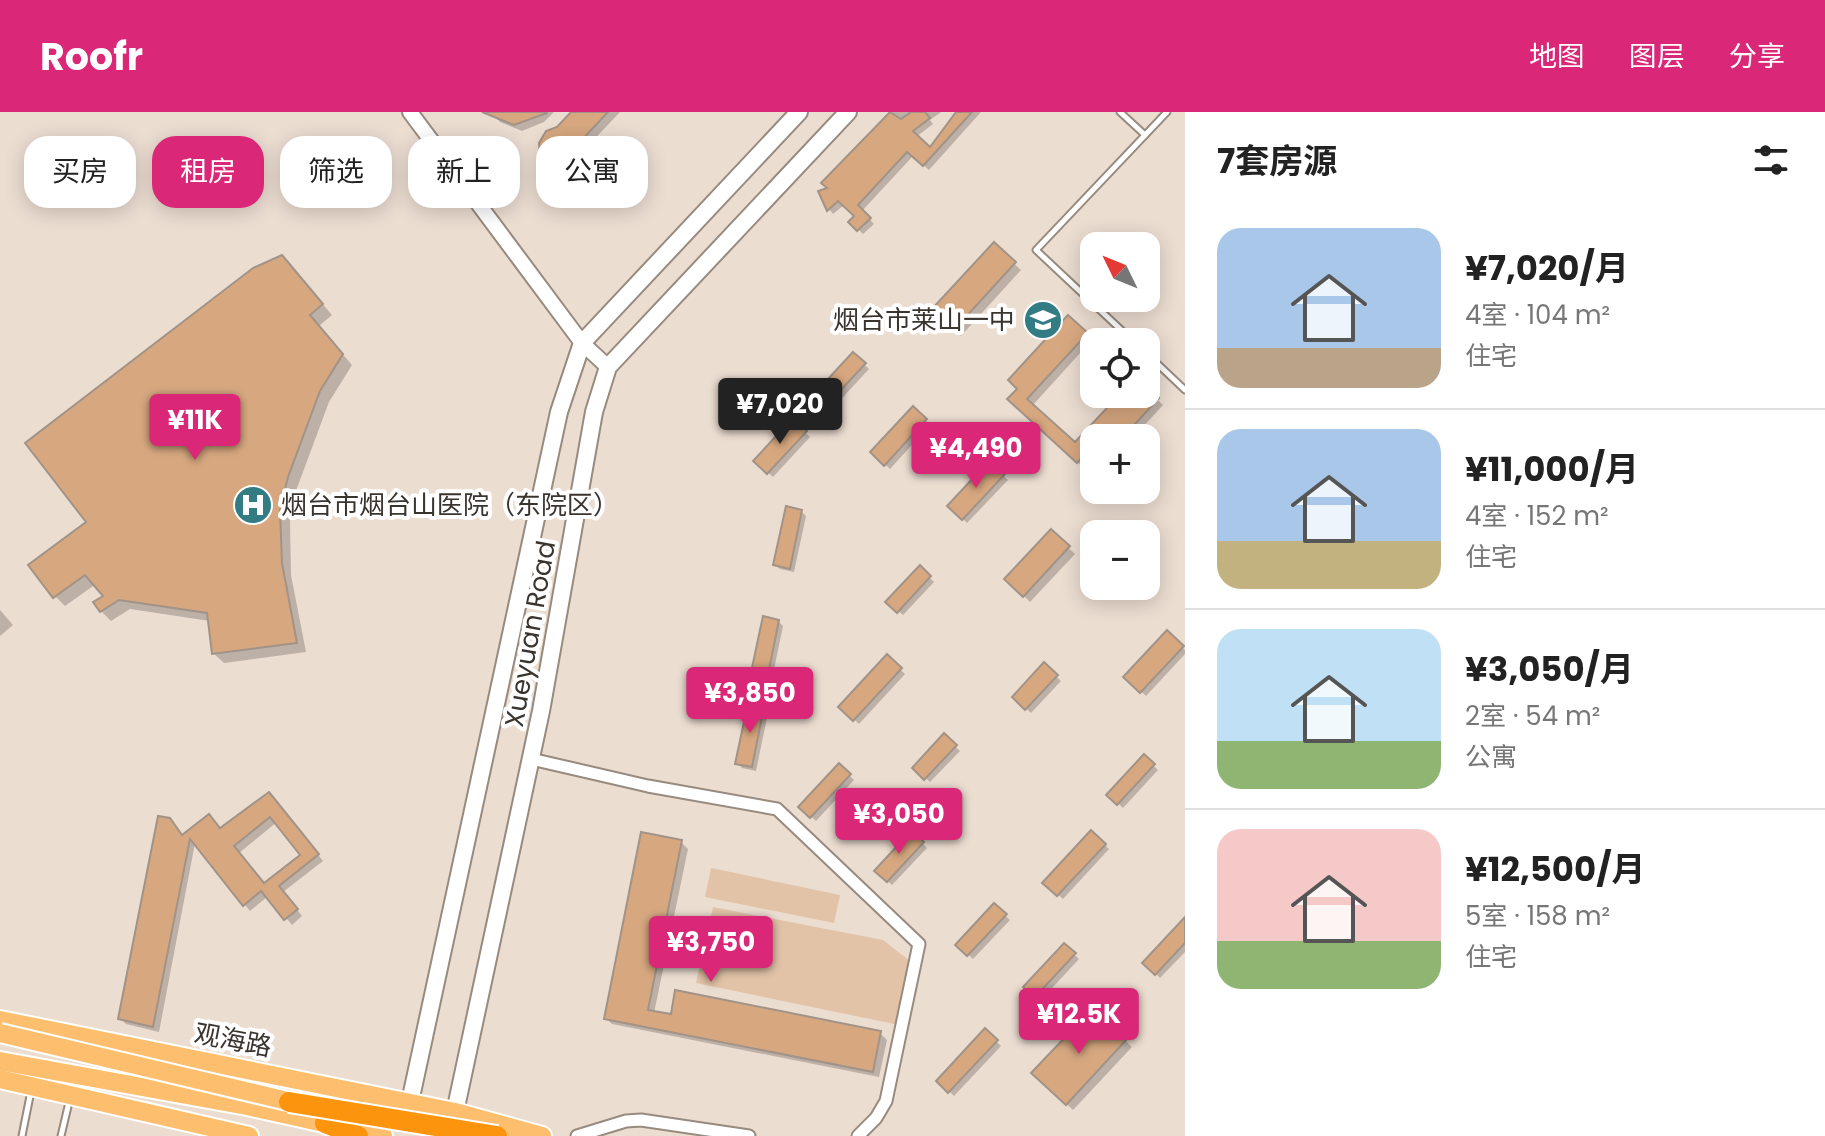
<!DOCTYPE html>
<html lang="zh">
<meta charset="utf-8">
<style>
:root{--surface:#fff;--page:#f2f2f2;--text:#222;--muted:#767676;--line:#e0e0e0;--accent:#db2777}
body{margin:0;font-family:Poppins,"Noto Sans SC",sans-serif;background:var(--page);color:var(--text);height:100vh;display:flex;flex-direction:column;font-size:30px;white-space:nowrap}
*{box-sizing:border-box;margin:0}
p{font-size:26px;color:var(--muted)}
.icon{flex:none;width:44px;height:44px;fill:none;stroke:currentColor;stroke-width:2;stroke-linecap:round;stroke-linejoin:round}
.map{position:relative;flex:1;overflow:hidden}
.details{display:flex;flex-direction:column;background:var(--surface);width:640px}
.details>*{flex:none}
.hud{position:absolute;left:24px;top:24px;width:760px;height:72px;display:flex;gap:16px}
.needle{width:52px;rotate:313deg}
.buttons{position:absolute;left:1080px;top:120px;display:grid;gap:16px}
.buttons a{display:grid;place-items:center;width:80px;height:80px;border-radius:16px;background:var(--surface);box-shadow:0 4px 20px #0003;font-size:40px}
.price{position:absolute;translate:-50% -68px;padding:0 18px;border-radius:8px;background:var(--accent);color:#fff;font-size:26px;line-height:52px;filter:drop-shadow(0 2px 4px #0008)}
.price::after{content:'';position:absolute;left:50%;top:48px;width:24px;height:18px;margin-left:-12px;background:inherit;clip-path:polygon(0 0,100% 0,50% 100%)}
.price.selected{background:#222;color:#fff}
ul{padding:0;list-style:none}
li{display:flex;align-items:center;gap:24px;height:200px;padding:0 32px}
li+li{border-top:2px solid var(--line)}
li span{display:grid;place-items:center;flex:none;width:224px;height:160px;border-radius:24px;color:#555}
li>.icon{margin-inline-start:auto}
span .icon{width:96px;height:96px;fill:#fffc;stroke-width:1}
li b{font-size:34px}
h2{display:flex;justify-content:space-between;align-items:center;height:96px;padding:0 32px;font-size:34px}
.tag{padding:0 28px;border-radius:24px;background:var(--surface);box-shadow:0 4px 20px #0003;font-size:28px;line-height:72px}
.tag.selected{background:var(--accent);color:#fff}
header{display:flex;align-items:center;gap:48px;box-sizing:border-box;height:112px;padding:0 40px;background:var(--accent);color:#fff}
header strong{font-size:38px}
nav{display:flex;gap:44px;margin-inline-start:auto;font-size:28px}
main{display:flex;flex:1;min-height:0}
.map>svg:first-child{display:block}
</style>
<header>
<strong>Roofr</strong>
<nav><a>地图</a><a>图层</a><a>分享</a></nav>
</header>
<main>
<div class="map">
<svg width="1185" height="1024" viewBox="0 0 1185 1024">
<rect width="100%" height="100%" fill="#ecddd1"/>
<g fill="#e2c3a8">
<path d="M711 756 840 783 834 811 705 785Z"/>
<path d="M713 795 883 828 910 849 904 914 696 871Z"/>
</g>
<g fill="#0003" fill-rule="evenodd">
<path d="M490 0H554L544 10 522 19 500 10Z"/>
<path d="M573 0H620L584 38 579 55 563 61 546 48Z"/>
<path d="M893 0H941L930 8 933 12 916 25 930 38 959 0H981L929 58 913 44 862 99 874 112 863 122 851 110 857 104 844 93 833 102 829 97 830 76 824 71Z"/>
<path d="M994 133 1021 158 961 224 934 198Z"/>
<path d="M292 156 332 203 319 214 352 253 329 290 297 376 290 409 291 463 306 540 224 551 213 541 210 509 130 497 111 509 101 499 106 485 96 472 65 494 55 484 89 411Z"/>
<path d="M1068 206 1092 228 1032 294 1075 333 1122 282H1146V277L1163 293 1133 326H1094V346L1084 356 1010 287Z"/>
<path d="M853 243 869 257 832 297 817 282Z"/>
<path d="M913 297 930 313 890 357 872 340Z"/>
<path d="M793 309 810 325 773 365 756 349Z"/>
<path d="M990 351 1008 368 967 411 950 394Z"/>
<path d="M801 399 806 404 794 460 780 457 775 453Z"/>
<path d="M1051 419 1075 442 1030 490 1007 467Z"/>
<path d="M920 456 934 470 903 503 888 490Z"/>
<path d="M0 498 13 513 0 524Z"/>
<path d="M778 509 783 514 771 572 757 569 753 564Z"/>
<path d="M1167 521 1185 538V542L1146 584 1126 565Z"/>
<path d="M887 545 905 562 859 612 841 595Z"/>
<path d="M1044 553 1061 569 1031 601 1014 585Z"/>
<path d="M763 596 768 601 756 659 742 656 737 651Z"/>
<path d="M944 624 960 639 930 670 915 656Z"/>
<path d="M1144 645 1158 658 1123 696 1109 683Z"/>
<path d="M839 653 854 668 816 709 801 695Z"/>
<path d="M275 688 323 749 283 780 302 804 292 813 268 784 250 799 195 731 159 920 126 912 120 906 183 725 221 718ZM277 710 303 743 264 774 239 741Z"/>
<path d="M912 721 927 736 892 773 877 759Z"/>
<path d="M1092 721 1109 737 1063 787 1045 771Z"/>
<path d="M681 730 688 737 654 901 880 921 887 928 879 965 612 912 606 906Z"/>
<path d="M994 794 1010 808 973 847 958 833Z"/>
<path d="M1185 815V840L1160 866 1145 851Z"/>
<path d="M1064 833 1079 847 1040 889 1026 875Z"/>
<path d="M1093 898 1132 935 1073 998 1034 961Z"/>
<path d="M985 919 1001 934 954 984 939 969Z"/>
</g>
<g fill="#d7a880" stroke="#a19387" stroke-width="2" fill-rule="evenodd">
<path d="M482 0H547V1L514 13Z"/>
<path d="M571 0H608L579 31 577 44 573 49 562 55 549 53 540 44 539 31 546 19 557 15Z"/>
<path d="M890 0 901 7 911 0H925L930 6 913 19 930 35 956 0H972L923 54 907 40 858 93 871 106 857 119 848 110 854 104 838 89 827 99 818 79 827 76 821 71Z"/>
<path d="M994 130 1016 150 953 219 931 198Z"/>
<path d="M282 143 323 192 310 203 343 242 320 279 288 365 280 398 282 451 297 531 212 542 207 501 119 488 100 500 93 490 103 484 85 463 53 486 28 453 86 410 25 331 253 156Z"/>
<path d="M1068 203 1088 221 1027 287 1075 330 1120 282H1146V274L1159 286 1122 326H1094V348L1086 341 1077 351 1007 287 1017 277 1008 268Z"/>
<path d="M853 240 866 251 826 294 814 282Z"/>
<path d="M913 294 927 307 884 354 870 340Z"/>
<path d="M793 306 807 319 767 362 753 349Z"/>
<path d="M990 348 1005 362 962 408 947 394Z"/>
<path d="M786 394 802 398 790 457 773 453Z"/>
<path d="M1051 417 1070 434 1023 485 1004 467Z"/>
<path d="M920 453 931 464 897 501 885 490Z"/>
<path d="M763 504 779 508 767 568 750 565Z"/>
<path d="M1167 518 1184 534 1140 581 1123 565Z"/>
<path d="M887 542 902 556 853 609 838 595Z"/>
<path d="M1044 550 1058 563 1025 598 1012 585Z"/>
<path d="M748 591 764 595 752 655 735 652Z"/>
<path d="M944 621 957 633 924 668 912 656Z"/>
<path d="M1144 642 1155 652 1117 693 1106 683Z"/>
<path d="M839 651 851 662 810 706 798 695Z"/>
<path d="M269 680 319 742 279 774 298 797 284 808 261 779 243 794 190 727 153 915 118 907 158 704 170 706 182 723 209 702 220 716ZM270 705 300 743 264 771 234 734Z"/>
<path d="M912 718 924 730 887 770 874 759Z"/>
<path d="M1091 718 1106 732 1057 784 1042 771Z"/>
<path d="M641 720 682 728 648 898 671 902 675 878 881 919 873 960 604 907Z"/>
<path d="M994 791 1007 802 967 844 955 833Z"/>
<path d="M1185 805V831L1155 863 1142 851Z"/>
<path d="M1064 831 1076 841 1034 886 1023 875Z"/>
<path d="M1093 896 1127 927 1066 993 1031 961Z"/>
<path d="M985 916 998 928 948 981 936 969Z"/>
</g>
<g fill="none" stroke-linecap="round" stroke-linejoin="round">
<defs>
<g id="service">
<path d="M1120 0 1145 23"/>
<path d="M1134 230 1036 138 1167 0"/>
<path d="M1146 241 1185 278"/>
<path d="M22 1024 31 979"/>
<path d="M61 1024 70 986"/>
</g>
<g id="minor">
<path d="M531 647 648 674 777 697 919 832 886 989 876 1006 858 1024"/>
<path d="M577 1024 626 1009 641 1008 749 1024"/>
</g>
<path id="tertiary" d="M410 0 582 231 608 255"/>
<g id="secondary">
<path d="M410 990 559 300 582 231 799 0"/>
<path d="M455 1000 541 599 594 300 608 255 848 0"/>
</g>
<g id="primary">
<path d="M0 908 455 1000 542 1024"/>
<path d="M0 949 247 994 383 1024"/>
<path d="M0 967 249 1024"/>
</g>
<path id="motorway" d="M325 1011 358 1024"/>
</defs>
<use href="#service" stroke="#978a7e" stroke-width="9"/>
<use href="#minor" stroke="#978a7e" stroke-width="15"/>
<use href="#tertiary" stroke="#978a7e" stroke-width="18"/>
<use href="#secondary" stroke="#978a7e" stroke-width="20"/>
<use href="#primary" stroke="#fff" stroke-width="22"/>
<use href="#motorway" stroke="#fff" stroke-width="24"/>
<use href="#service" stroke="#fff" stroke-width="5"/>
<use href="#minor" stroke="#fff" stroke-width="11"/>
<use href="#tertiary" stroke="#fff" stroke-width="14"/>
<use href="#secondary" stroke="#fff" stroke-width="16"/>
<use href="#primary" stroke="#fdbf6e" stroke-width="18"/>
<use href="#motorway" stroke="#fc940d" stroke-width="20"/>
<defs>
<path id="primary-bridge" d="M0 921 300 992"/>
<path id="motorway-bridge" d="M289 990 497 1024"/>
</defs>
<use href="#primary-bridge" stroke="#fff" stroke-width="22" stroke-linecap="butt"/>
<use href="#motorway-bridge" stroke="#fff" stroke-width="24" stroke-linecap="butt"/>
<use href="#primary-bridge" stroke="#fdbf6e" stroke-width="18"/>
<use href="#motorway-bridge" stroke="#fc940d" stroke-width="20"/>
</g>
<defs>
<symbol id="school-disc" viewBox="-11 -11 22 22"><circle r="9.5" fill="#347c84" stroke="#fff"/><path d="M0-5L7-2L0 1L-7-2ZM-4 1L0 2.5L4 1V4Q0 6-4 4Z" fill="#fff"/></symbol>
<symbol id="hospital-disc" viewBox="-11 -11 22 22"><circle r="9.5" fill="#347c84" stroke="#fff"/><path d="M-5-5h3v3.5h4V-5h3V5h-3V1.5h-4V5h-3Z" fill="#fff"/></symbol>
</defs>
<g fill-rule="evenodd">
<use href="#school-disc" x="1021" y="186" width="44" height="44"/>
<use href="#hospital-disc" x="231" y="371" width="44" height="44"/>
</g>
<g text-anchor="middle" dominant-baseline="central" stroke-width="8" stroke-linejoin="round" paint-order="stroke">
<g font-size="26" fill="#3a342f" stroke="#fff" text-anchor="end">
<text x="1015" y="208">烟台市莱山一中</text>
<text x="281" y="393" text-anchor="start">烟台市烟台山医院（东院区）</text>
</g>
<g font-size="26" fill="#3a342f" stroke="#fff">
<text transform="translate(530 522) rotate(-80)">Xueyuan Road</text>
<text transform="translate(233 928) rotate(11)">观海路</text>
</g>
</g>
</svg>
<div class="buttons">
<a><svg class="needle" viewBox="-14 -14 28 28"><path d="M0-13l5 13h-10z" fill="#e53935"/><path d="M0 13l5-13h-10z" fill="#767676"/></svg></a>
<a><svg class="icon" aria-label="locate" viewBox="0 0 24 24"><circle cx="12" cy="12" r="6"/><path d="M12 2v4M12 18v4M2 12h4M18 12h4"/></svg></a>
<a>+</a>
<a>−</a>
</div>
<b class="price selected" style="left:780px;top:334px">¥7,020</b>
<b class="price" style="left:195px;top:350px">¥11K</b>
<b class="price" style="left:976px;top:378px">¥4,490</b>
<b class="price" style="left:750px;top:623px">¥3,850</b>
<b class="price" style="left:899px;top:744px">¥3,050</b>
<b class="price" style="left:711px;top:872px">¥3,750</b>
<b class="price" style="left:1079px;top:944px">¥12.5K</b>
<div class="hud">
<a class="tag">买房</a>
<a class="tag selected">租房</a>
<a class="tag">筛选</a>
<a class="tag">新上</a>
<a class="tag">公寓</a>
</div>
</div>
<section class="details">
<h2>7套房源<svg class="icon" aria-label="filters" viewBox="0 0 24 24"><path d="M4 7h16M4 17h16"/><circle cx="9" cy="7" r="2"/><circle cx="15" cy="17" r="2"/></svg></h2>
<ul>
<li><span style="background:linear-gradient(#a9c7e8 75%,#b9a48a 0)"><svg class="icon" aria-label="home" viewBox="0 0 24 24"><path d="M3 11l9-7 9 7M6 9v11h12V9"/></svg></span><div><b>¥7,020/月</b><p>4室 · 104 m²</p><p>住宅</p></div></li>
<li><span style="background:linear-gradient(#a9c7e8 70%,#c2b280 0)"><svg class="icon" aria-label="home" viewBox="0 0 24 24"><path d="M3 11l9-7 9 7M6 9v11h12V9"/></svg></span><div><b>¥11,000/月</b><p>4室 · 152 m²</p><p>住宅</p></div></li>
<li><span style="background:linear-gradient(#bfe0f5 70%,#8fb573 0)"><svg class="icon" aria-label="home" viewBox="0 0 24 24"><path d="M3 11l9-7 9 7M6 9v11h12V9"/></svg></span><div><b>¥3,050/月</b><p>2室 · 54 m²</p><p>公寓</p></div></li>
<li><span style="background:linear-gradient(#f6c9c9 70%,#8fb573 0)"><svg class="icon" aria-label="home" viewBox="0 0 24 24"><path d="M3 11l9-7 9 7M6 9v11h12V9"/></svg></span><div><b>¥12,500/月</b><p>5室 · 158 m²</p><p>住宅</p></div></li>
</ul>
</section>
</main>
